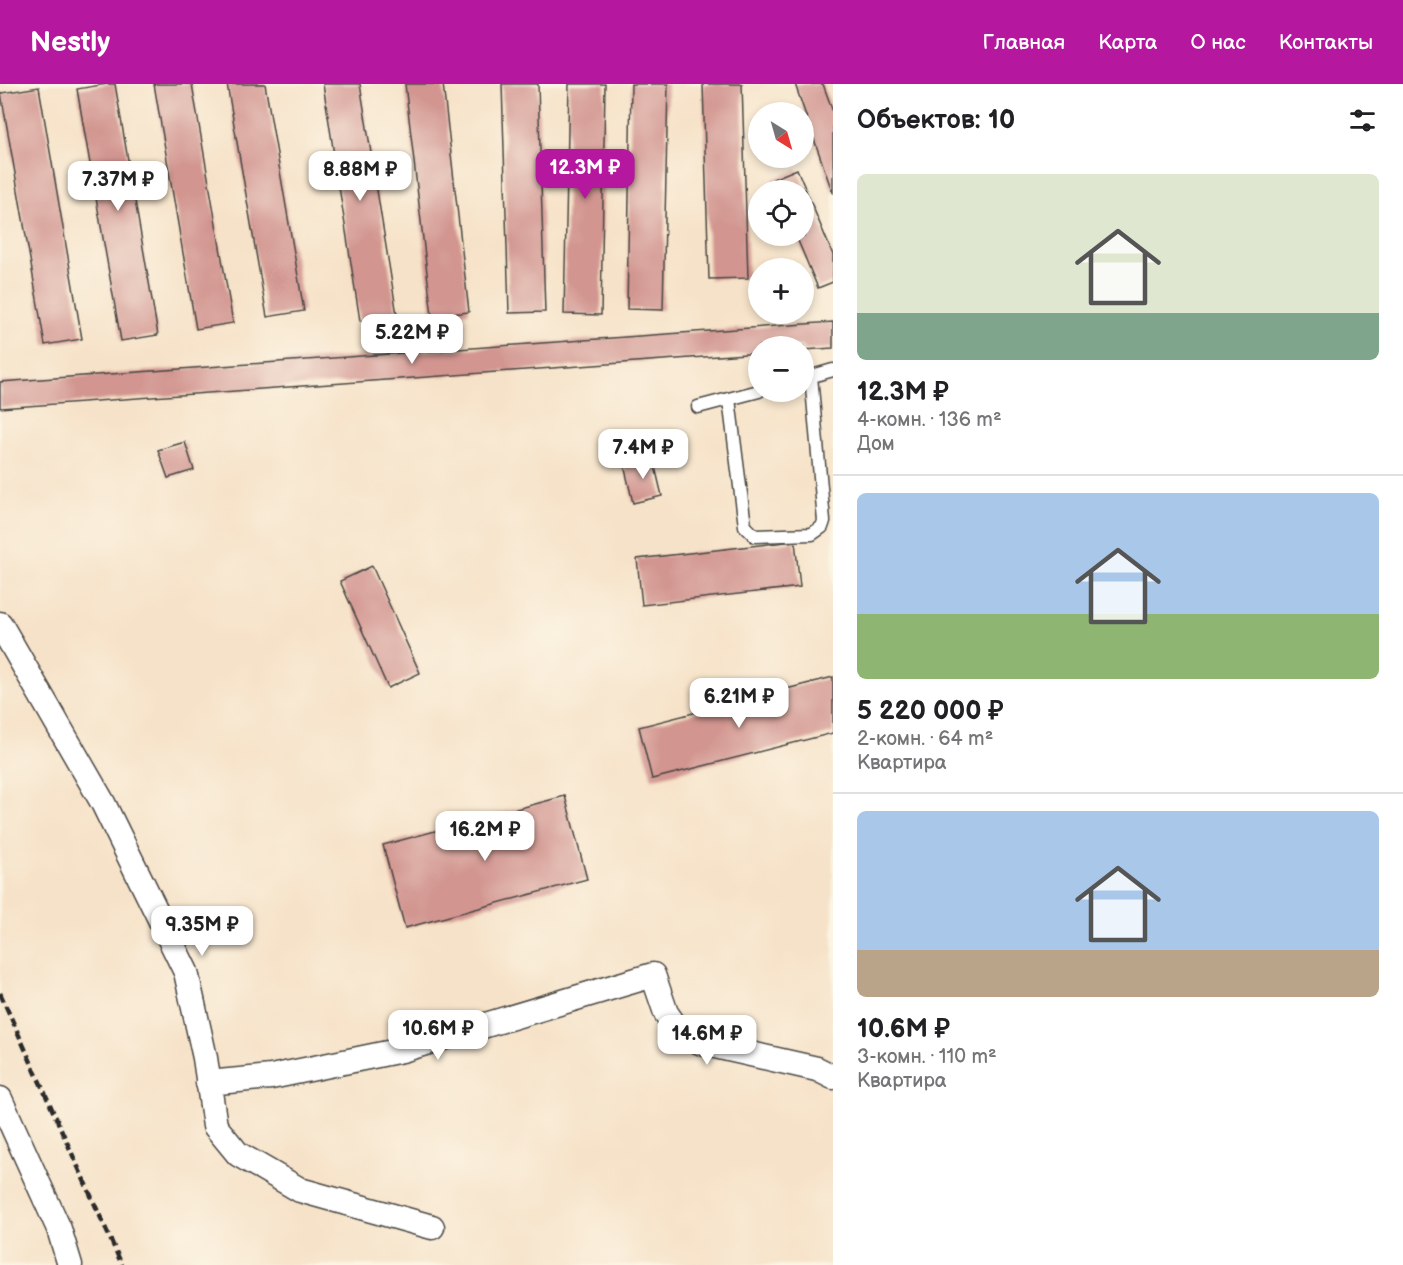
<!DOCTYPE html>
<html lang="ru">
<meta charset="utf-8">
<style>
:root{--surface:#fff;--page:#f2f2f2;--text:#202124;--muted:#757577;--line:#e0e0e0;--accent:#b5179e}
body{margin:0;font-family:"Balsamiq Sans",sans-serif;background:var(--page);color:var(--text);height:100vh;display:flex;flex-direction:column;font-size:22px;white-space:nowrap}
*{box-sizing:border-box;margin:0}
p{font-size:20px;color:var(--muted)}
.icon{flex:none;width:33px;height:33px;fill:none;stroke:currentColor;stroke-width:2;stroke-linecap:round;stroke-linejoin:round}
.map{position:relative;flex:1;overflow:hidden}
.drawer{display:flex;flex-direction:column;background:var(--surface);width:570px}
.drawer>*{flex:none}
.needle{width:39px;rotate:143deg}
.tools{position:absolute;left:748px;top:18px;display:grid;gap:12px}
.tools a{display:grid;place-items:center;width:66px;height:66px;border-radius:50%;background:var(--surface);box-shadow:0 3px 9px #0003;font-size:30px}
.price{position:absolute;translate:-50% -51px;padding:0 14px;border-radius:12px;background:#fff;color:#222;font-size:20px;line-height:39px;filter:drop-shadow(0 2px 3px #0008)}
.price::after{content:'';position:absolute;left:50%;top:36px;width:18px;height:14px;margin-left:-9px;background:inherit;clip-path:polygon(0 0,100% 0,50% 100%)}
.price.selected{background:var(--accent);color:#fff}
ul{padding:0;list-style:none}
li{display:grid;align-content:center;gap:12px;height:318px;padding:0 24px}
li+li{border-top:2px solid var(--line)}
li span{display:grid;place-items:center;height:186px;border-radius:9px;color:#555}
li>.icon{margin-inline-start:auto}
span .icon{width:108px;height:108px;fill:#fffc;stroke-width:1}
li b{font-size:26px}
h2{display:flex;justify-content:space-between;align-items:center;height:72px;padding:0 24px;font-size:26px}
header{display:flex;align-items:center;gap:36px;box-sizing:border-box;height:84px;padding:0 30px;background:var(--accent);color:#fff}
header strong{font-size:28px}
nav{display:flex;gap:33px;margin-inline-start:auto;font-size:21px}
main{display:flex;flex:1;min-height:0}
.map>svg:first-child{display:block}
</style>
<header>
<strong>Nestly</strong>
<nav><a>Главная</a><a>Карта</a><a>О нас</a><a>Контакты</a></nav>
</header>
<main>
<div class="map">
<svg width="833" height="1181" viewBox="0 0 833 1181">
<rect width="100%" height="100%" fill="#fcf5e5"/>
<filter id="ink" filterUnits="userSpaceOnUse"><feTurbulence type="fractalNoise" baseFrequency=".0167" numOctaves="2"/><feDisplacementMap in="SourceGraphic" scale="12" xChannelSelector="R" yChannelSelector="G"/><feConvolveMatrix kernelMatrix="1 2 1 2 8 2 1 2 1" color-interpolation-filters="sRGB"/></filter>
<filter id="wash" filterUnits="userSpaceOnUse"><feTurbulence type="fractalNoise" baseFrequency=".008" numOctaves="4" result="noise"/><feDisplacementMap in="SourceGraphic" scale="24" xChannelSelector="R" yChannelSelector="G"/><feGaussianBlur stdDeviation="1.35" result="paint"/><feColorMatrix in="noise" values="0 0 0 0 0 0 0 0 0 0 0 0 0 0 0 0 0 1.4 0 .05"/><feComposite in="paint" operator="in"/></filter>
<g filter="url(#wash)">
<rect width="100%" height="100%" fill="#f6e2c8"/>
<g id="blocks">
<g fill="#d29590">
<path d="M107 0H115L158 251 121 257 77 5Z"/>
<path d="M154 0H192L233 239 196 245Z"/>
<path d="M227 0H265L304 227 267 233Z"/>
<path d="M323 0H360L397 231 360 237Z"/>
<path d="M405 0H443L469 228 432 232Z"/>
<path d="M502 0H538L545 228 509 229Z"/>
<path d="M569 0H605L601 231 564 230Z"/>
<path d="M631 0H668L663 226 627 225Z"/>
<path d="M703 0H742L748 194 709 195Z"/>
<path d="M795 0H823L833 28V110Z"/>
<path d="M39 3 82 255 45 261 1 9Z"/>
<path d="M797 85 833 171V198L818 204 796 152H804V106H777L773 95Z"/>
<path d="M833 238V264L804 266V262H759V269L0 324V298Z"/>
<path d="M185 358 194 386 168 394 158 366Z"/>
<path d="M653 374 662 412 633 419 624 381Z"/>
<path d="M795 457 800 503 642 521 637 475Z"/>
<path d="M372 482 420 589 388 604 340 497Z"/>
<path d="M833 593V649L652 695 639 643Z"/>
<path d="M565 712 587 795 405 844 383 761Z"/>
</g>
</g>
</g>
<g filter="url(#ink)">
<use href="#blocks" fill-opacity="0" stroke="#494643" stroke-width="1.5"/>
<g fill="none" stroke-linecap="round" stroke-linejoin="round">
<defs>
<g id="lane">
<path d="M805 294 833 286"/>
<path d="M729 315 745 442 755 452 812 450 822 443 824 437 811 292"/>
<path d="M698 323 759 307"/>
</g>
<g id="street">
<path d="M0 540 103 719 186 888 205 974 215 1042 238 1070 300 1106 432 1143"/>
<path d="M208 999 271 993 402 966 653 891 666 929 680 949 702 959 817 985 833 993"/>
<path d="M0 1015 59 1145 70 1181"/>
</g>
</defs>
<use href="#lane" stroke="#494643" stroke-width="15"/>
<use href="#street" stroke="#494643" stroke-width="27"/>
<use href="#lane" stroke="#fff" stroke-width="12"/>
<use href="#street" stroke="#fff" stroke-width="24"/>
<path stroke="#2b2b2b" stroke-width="4.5" stroke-dasharray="9 4.5" stroke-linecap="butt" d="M0 909 122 1181"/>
</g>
</g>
</svg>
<div class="tools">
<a><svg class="needle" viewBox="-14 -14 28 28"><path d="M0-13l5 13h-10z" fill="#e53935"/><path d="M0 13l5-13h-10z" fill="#757577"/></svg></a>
<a><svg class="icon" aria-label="locate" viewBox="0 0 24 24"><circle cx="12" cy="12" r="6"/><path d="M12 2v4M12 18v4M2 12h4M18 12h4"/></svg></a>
<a>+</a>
<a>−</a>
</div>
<b class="price selected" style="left:585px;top:116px">12.3M ₽</b>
<b class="price" style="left:360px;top:118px">8.88M ₽</b>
<b class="price" style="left:118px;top:128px">7.37M ₽</b>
<b class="price" style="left:412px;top:281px">5.22M ₽</b>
<b class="price" style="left:643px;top:396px">7.4M ₽</b>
<b class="price" style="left:739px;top:645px">6.21M ₽</b>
<b class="price" style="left:485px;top:778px">16.2M ₽</b>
<b class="price" style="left:202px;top:873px">9.35M ₽</b>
<b class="price" style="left:438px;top:977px">10.6M ₽</b>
<b class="price" style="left:707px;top:982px">14.6M ₽</b>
</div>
<section class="drawer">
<h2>Объектов: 10<svg class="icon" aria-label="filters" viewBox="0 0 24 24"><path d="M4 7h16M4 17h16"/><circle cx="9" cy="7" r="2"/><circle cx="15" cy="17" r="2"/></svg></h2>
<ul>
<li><span style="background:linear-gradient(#dfe7d0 75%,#7fa58c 0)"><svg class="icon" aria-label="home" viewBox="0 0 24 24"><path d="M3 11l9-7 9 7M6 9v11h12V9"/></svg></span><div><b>12.3M ₽</b><p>4-комн. · 136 m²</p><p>Дом</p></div></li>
<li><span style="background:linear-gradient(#a9c7e8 65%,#8fb573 0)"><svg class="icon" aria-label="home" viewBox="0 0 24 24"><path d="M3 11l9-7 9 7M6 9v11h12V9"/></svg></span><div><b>5 220 000 ₽</b><p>2-комн. · 64 m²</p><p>Квартира</p></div></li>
<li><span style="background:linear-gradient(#a9c7e8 75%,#b9a48a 0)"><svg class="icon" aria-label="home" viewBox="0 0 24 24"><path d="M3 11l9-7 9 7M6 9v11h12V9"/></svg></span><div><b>10.6M ₽</b><p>3-комн. · 110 m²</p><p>Квартира</p></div></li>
</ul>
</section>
</main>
